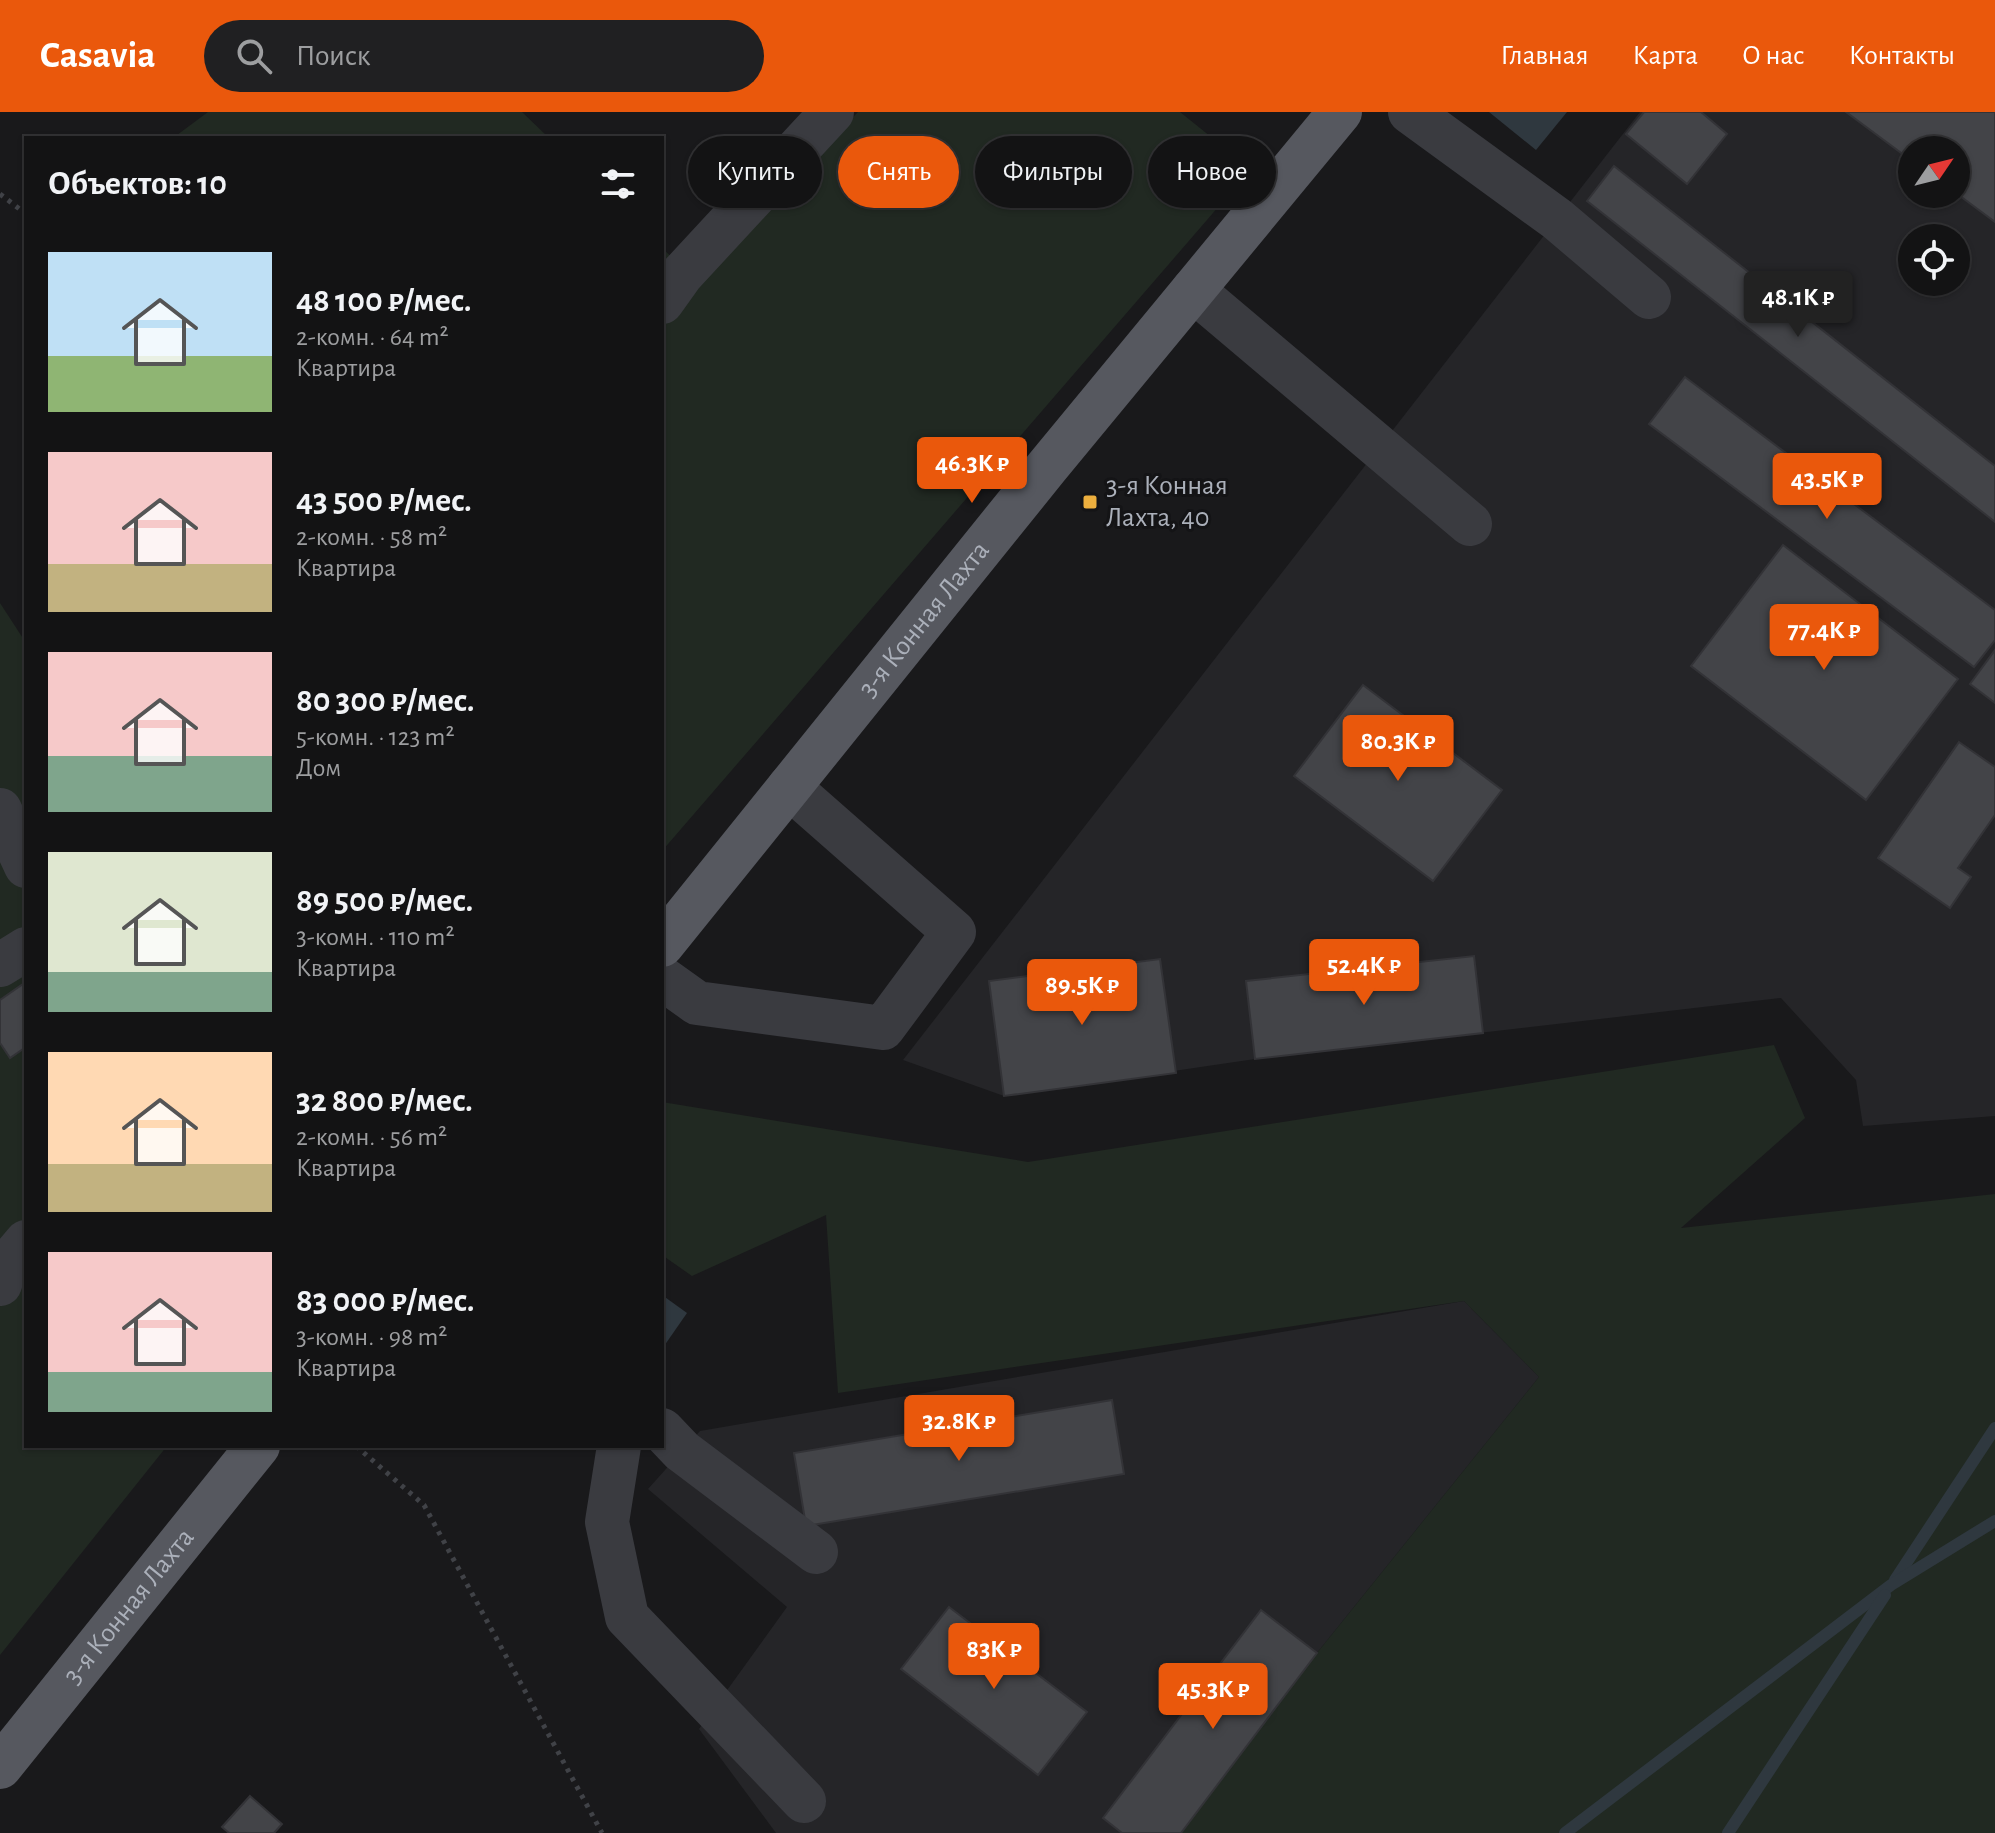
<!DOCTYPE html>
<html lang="ru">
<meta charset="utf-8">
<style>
:root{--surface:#131314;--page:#202022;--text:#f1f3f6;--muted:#9d9ea0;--line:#323234;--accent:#ea580c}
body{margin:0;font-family:"Alegreya Sans",sans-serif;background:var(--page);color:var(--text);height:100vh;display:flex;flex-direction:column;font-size:30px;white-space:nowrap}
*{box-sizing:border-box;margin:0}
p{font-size:26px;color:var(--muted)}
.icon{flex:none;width:44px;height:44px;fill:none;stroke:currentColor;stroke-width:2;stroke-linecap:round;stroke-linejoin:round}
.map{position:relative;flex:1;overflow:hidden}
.panel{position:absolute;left:24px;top:24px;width:640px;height:1312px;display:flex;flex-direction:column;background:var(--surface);border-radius:0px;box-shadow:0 2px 6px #0004,0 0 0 2px var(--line)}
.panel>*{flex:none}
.guide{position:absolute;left:688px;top:24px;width:760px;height:72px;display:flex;gap:16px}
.needle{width:52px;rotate:55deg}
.fabs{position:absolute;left:1898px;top:24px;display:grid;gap:16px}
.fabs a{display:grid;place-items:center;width:72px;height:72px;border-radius:50%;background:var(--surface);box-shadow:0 2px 6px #0004,0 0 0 2px var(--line);font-size:40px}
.price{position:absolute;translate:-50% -68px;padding:0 18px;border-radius:8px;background:var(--accent);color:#fff;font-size:26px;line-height:52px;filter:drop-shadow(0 2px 4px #0008)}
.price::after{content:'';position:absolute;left:50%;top:48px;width:24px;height:18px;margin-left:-12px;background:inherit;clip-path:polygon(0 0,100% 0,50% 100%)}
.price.selected{background:#222;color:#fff}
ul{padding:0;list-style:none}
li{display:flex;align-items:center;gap:24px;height:200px;padding:0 24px}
li span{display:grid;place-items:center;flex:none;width:224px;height:160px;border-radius:0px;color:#555}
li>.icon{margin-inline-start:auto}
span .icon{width:96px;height:96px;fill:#fffc;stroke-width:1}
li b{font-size:34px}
h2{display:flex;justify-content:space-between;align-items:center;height:96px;padding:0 24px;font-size:34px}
.chip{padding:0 28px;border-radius:36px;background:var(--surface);box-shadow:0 2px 6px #0004,0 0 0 2px var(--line);font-size:28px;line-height:72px}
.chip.selected{background:var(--accent);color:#fff}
header{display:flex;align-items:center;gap:48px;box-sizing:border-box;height:112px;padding:0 40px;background:var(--accent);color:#fff}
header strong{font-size:38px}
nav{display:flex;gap:44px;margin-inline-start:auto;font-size:28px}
.search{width:560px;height:72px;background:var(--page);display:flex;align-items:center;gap:20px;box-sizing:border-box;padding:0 28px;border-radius:44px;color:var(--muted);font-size:30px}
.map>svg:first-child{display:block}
</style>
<header>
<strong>Casavia</strong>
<div class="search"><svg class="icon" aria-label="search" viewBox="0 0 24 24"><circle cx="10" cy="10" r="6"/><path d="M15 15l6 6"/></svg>Поиск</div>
<nav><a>Главная</a><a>Карта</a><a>О нас</a><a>Контакты</a></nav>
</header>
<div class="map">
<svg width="1995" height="1721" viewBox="0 0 1995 1721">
<rect width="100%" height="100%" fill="#19191b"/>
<g fill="#252528" fill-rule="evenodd">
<path d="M1640 0H1995V1004L1863 1014 1856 968 1781 886 1255 947 1004 984 903 948ZM1912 38H1956V82H1912ZM1912 126H1956V170H1912Z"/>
<path d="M1464 1189 1539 1265 1317 1541 1181 1721H776L699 1617 787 1495 648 1377 700 1319Z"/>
</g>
<g fill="#212922">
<path d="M208 0H522L549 26H173Z"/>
<path d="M858 0H1180L1251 57 662 739V136L696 168Z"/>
<path d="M0 491 26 531V1334H167L0 1543Z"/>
<path d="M1774 933 1805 1006 1681 1116 1995 1082V1721H1181L1317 1541 1539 1265 1464 1189 838 1281 826 1103 692 1164 662 1143V990L1028 1050Z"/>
</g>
<g fill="#2f383f">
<path d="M1489 0H1567L1536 38Z"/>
<path d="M662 1183 687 1201 662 1237Z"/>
</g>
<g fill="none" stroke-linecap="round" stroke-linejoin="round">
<g stroke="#2f383f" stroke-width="12">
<path d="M1895 1468 1995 1316"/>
<path d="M1565 1721 1891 1473 1995 1409"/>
<path d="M1728 1721 1885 1483"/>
</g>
</g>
<g fill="#434448" stroke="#333337" stroke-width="2">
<path d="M1644 0H1701L1727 22 1687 72 1626 22Z"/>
<path d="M1846 0H1995V110L1956 81V38H1912V49Z"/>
<path d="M1614 54 1995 354V410L1587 89Z"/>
<path d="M1685 265 1995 498V528L1974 555 1649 312Z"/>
<path d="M1783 433 1958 567 1866 688 1691 554Z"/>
<path d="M1995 538V591L1970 572Z"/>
<path d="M1363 573 1502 678 1433 769 1294 664Z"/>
<path d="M1959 630 1995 655V703L1958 756 1971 765 1950 796 1878 746Z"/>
<path d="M1474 844 1483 921 1255 947 1246 869Z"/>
<path d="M1160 847 1176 961 1004 984 989 869Z"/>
<path d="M23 872 26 877V935L10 946 0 931V888Z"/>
<path d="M1112 1288 1124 1362 806 1414 794 1341Z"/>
<path d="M949 1495 1087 1600 1038 1663 901 1557Z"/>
<path d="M1261 1498 1317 1541 1181 1721H1122L1103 1706Z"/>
<path d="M250 1684 282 1712 274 1721H229L222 1715Z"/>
</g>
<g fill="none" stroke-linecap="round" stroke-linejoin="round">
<g stroke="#404247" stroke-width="5" stroke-dasharray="4 6" stroke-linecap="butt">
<path d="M0 82 26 102"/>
<path d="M356 1334 424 1393 602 1721"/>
</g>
<g stroke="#3a3b40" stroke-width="44">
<path d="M1410 0 1557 107 1649 185"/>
<path d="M1193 178 1470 412"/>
<path d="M662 190 682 162 832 0"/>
<path d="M0 698 26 754"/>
<path d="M0 853 26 837"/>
<path d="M662 866 697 891 883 916 954 820 789 675"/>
<path d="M0 1172 6 1154 26 1130"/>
<path d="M662 1318 682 1339 816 1440"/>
<path d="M619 1334 607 1410 627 1505 804 1689"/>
</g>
<g stroke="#56585f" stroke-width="44">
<path id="s1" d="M662 833 1047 355 1340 0"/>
<path id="s2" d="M0 1655 258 1334"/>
</g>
</g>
<rect fill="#edaf3e" stroke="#141416" stroke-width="3" x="1082" y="382" width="16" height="16" rx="4"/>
<g text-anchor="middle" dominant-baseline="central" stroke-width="6" stroke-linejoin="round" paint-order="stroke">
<g font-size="28" fill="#abb0ba" stroke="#141416" text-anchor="start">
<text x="1106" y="374">3-я Конная<tspan x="1106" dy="32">Лахта, 40</tspan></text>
</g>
<g font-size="28" fill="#abb0ba" stroke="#141416">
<text stroke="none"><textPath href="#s1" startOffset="418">3-я Конная Лахта</textPath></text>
<text stroke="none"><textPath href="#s2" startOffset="206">3-я Конная Лахта</textPath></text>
</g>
</g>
</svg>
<div class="fabs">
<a><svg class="needle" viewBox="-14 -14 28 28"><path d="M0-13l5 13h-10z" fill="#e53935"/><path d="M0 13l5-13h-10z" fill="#9d9ea0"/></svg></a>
<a><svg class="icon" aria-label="locate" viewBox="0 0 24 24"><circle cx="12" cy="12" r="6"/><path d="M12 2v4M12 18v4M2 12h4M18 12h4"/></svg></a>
</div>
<b class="price selected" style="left:1798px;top:227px">48.1K ₽</b>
<b class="price" style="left:972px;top:393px">46.3K ₽</b>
<b class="price" style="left:1827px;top:409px">43.5K ₽</b>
<b class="price" style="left:1824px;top:560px">77.4K ₽</b>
<b class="price" style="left:1398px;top:671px">80.3K ₽</b>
<b class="price" style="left:1364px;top:895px">52.4K ₽</b>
<b class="price" style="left:1082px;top:915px">89.5K ₽</b>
<b class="price" style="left:959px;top:1351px">32.8K ₽</b>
<b class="price" style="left:994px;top:1579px">83K ₽</b>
<b class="price" style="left:1213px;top:1619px">45.3K ₽</b>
<div class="guide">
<a class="chip">Купить</a>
<a class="chip selected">Снять</a>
<a class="chip">Фильтры</a>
<a class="chip">Новое</a>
</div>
<section class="panel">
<h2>Объектов: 10<svg class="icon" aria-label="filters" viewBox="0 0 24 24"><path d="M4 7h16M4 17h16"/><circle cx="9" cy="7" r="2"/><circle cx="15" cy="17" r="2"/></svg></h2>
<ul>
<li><span style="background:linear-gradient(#bfe0f5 65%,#8fb573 0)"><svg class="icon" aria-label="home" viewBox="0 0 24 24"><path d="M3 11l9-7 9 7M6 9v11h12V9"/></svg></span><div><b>48 100 ₽/мес.</b><p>2-комн. · 64 m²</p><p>Квартира</p></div></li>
<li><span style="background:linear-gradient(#f6c9c9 70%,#c2b280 0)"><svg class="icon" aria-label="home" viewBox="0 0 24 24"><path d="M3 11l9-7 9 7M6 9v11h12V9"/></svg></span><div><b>43 500 ₽/мес.</b><p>2-комн. · 58 m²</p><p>Квартира</p></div></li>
<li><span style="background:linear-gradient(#f6c9c9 65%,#7fa58c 0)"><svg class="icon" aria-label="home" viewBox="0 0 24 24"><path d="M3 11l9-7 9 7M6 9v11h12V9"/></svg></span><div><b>80 300 ₽/мес.</b><p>5-комн. · 123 m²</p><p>Дом</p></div></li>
<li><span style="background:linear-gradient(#dfe7d0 75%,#7fa58c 0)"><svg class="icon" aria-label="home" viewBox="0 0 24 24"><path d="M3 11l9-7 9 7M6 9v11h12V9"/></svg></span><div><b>89 500 ₽/мес.</b><p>3-комн. · 110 m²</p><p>Квартира</p></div></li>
<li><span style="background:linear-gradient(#ffd9b3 70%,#c2b280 0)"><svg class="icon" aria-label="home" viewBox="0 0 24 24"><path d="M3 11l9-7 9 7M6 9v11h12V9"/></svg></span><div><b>32 800 ₽/мес.</b><p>2-комн. · 56 m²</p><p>Квартира</p></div></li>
<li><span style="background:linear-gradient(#f6c9c9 75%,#7fa58c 0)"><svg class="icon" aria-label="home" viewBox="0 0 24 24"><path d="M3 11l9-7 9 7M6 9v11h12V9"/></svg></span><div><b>83 000 ₽/мес.</b><p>3-комн. · 98 m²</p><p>Квартира</p></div></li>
</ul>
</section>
</div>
